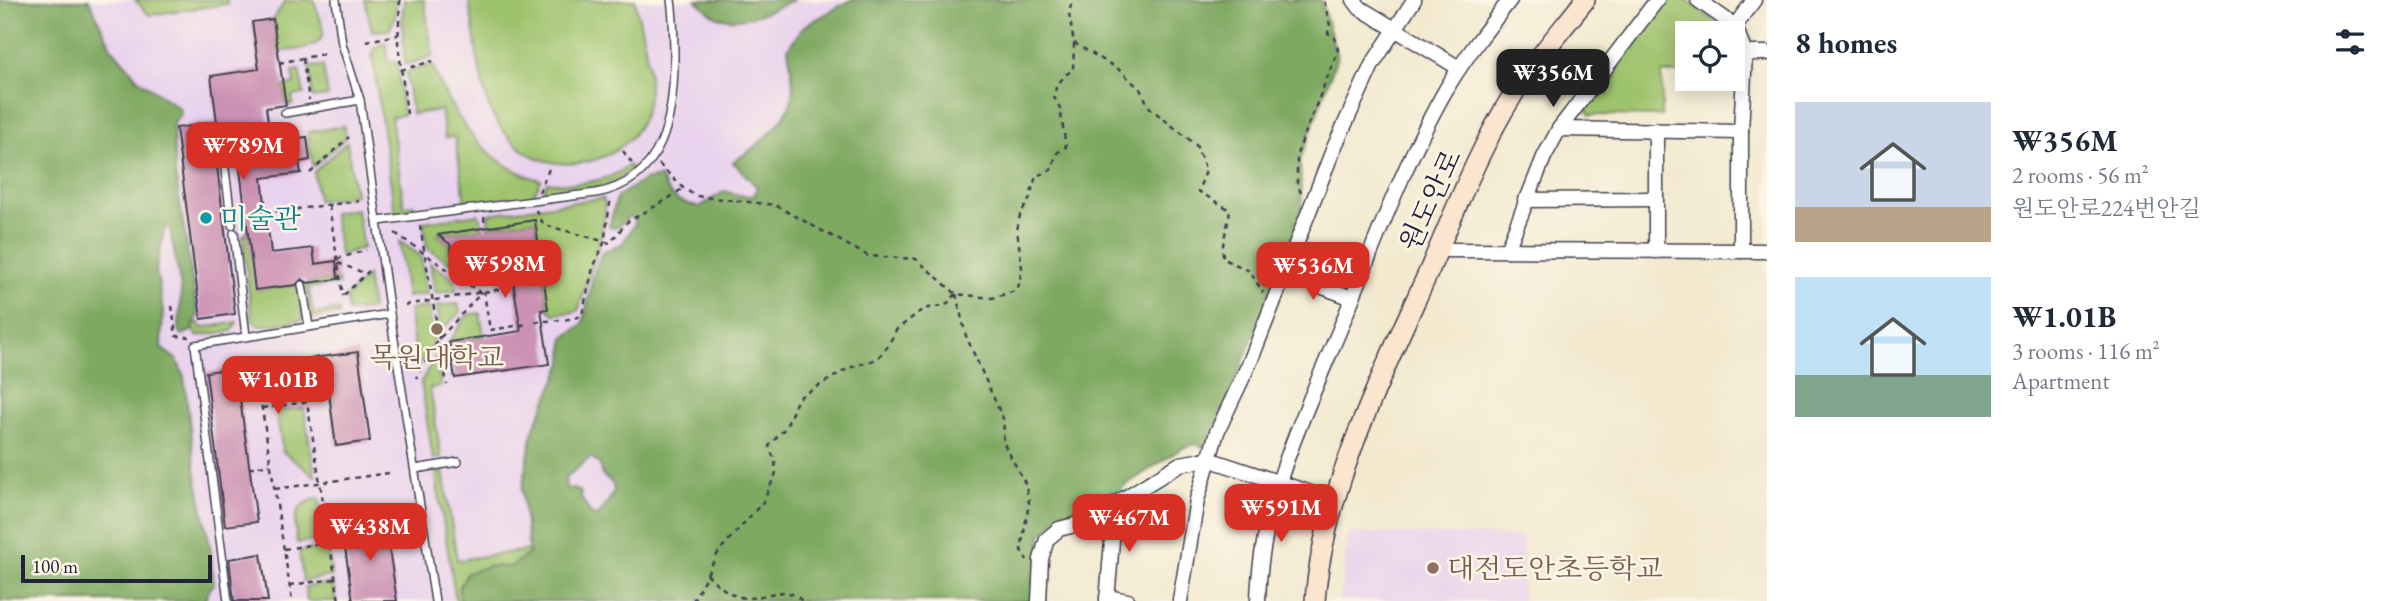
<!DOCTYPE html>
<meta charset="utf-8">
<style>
:root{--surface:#fff;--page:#f6f6f7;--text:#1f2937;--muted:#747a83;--accent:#d93025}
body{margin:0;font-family:"EB Garamond","Noto Serif KR",serif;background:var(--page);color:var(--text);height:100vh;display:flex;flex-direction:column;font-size:26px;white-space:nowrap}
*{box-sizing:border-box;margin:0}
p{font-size:23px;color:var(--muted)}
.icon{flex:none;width:38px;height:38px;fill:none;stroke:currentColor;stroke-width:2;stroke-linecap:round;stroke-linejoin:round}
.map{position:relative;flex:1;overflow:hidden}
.drawer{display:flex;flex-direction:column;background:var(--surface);width:630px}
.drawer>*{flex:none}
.fabs{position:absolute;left:1675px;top:21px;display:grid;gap:14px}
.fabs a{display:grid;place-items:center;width:70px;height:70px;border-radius:0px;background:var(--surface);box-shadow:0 4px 18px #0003;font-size:35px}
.scale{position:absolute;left:21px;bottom:18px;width:191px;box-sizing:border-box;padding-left:7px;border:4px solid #22223b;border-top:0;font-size:19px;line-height:24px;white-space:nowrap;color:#22223b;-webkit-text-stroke:5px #fcf5e5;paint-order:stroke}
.price{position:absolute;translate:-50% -60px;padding:0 16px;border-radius:14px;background:var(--accent);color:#fff;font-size:23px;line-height:46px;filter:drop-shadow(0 2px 4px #0008)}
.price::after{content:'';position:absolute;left:50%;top:42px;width:21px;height:16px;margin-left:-10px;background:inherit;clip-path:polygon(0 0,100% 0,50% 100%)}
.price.active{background:#222;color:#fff}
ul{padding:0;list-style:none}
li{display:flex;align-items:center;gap:21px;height:175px;padding:0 28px}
li span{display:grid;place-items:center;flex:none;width:196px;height:140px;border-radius:0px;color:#555}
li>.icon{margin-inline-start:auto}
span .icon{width:84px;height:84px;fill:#fffc;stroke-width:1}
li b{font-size:30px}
h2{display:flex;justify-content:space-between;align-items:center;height:84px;padding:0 28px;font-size:30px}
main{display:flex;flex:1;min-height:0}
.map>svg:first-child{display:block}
</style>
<main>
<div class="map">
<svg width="1767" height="601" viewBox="0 0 1767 601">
<rect width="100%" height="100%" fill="#fcf5e5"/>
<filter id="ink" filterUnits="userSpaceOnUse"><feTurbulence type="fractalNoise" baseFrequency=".0143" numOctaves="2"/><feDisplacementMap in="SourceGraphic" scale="14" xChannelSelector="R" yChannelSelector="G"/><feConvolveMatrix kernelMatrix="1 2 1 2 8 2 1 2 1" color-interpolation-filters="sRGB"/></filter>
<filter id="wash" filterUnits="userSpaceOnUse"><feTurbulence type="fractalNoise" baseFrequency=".00686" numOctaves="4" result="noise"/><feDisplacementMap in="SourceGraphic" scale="28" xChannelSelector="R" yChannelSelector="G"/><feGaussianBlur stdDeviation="1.57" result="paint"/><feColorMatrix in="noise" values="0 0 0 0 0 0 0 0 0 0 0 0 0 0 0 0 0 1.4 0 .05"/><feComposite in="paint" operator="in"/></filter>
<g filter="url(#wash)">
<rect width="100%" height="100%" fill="#f2e9cf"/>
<g fill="#e9d2ed">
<path d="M61 0H893L636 601H161Z"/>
<path d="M1348 533 1523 536 1522 601H1340Z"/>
</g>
<g fill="#9ec36d" stroke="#607254" stroke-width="2">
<path d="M135 0H227L228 4 149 15Z"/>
<path d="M302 0H314C316 10 324 23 323 34 321 49 291 50 278 52L273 19 285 2Z"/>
<path d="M365 0H397L395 17 389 30 372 31Z"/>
<path d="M404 0H424L433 56 405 65 402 19Z"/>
<path d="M469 0H635C642 36 657 79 644 115 628 158 577 173 537 158 521 152 504 134 495 119 480 96 474 29 469 0Z"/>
<path d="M1663 0H1687L1730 33H1687V73H1662V116L1590 115 1585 106Z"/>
<path d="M386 43 388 62H397L403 115 391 117 404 206 414 205V208L411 211 395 214 372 53 375 47Z"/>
<path d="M432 64C452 116 484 166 541 180L532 198 459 207 456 203 465 201 455 137 445 138 441 110 412 114 406 73Z"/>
<path d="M323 66 328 96 313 98 309 67Z"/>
<path d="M299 70 304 94 292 96 293 104 287 106 283 86 295 84 293 71Z"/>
<path d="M344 126 346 137 313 167 308 132Z"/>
<path d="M347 142 355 195 318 201 314 172Z"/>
<path d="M629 165 632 169C607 192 573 192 541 196L547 182C573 186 609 183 629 165Z"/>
<path d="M603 198C612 218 585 285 579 309L575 312 554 314 548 309 535 220 488 227V214Z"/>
<path d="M357 209 363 248 340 255 333 213Z"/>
<path d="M478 214 480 216 483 228 438 235 450 244 453 262H449L427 248 423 222Z"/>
<path d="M248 231 256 290 297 285 303 320 260 326 252 320 243 237Z"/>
<path d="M399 241 421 256 427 294 407 297Z"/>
<path d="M509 257 511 272 496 274 495 272H489L487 260Z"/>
<path d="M430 263 454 279 456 290 435 293Z"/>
<path d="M367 276 372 309 348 312 346 297Z"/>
<path d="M338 279 339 284 309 288 313 314 338 310 339 314 311 318 305 284Z"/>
<path d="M458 304 460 312 441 331 437 306Z"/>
<path d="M429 307 434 341 417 368 409 310Z"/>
<path d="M480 313 484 336 449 342 467 315Z"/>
<path d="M237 322 232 331 197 336 194 331H191L195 323H199L201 328Z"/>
<path d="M436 356 441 386 430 388 441 457 433 459 421 382Z"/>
<path d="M304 408 315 476 283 452 276 411Z"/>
<path d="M443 471 457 560 528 550 529 554 510 567 488 566 459 589 461 601H456L436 477 438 472Z"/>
<path d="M319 498 325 539 297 543C294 520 291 505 319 498Z"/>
<path d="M327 547 332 576 303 581 299 551Z"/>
<path d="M333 583 336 601H307L305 587Z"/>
</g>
<g fill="#7ea960" stroke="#50664e" stroke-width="2" fill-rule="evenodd">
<path d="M0 0H89L111 47 138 79 179 108 181 114 173 124 175 172 198 316 191 331 182 335 179 330 181 289 170 229 165 226 156 269 163 310 161 348 177 360 184 377 196 475 210 546 214 585 211 587 204 601H0Z"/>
<path d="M696 0H794C772 10 743 25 718 17 711 15 702 5 696 0Z"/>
<path d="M851 0H1321L1337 57 1300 161 1302 211 1212 441 1202 447 1197 444 1182 448 1085 512H1065L1041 535 1039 601H461L459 589 467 573 488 566 510 567 529 554 522 490 533 430 563 363 564 338 583 324 593 276 602 252 622 244 636 222 632 217H628C621 223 619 230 609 227L617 197 644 180 660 177C671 200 675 201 699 207L725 191 739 195 754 196 757 187 733 162C754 149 787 123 792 98 795 82 790 64 788 48L804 26ZM591 457C598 462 602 465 601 474L613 484 614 492 598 516 592 515 581 498V492L575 489 566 488 565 478Z"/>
</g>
<g id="blocks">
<g fill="#cc92b4">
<path d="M273 19 286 105 266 108 271 142 307 137 310 160 299 162 301 173 262 178 271 253 313 248 315 264 336 261 338 279 308 283 302 279 296 285 255 290 235 129 213 133 235 314 201 319 176 128 217 122 211 76 259 69 252 22Z"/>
<path d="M535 220 548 309 541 310 549 364 455 378 449 342 521 331 509 257 454 265 450 244 438 235Z"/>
<path d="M358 352 370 441 336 446 328 386 240 399 257 522 225 526 206 372Z"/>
<path d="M385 522 397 601H353L342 528Z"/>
<path d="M261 554 268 601H234L229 559Z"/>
</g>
</g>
</g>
<g filter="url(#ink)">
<use href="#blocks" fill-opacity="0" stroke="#414051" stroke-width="2"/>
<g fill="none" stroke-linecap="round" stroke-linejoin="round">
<defs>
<g id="lane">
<path d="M336 0 342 44 360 100 390 314 435 601"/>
<path d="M285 113 360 100"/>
<path d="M221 138 232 225"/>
<path d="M378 221 596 193C664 181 674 117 674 59 674 39 674 20 671 0"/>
<path d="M234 233 246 336"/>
<path d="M302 285 309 326"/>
<path d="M415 469 458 462"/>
<path d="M228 601 195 345 390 314"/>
</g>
<g id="street">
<path d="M1354 0 1360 8 1459 68"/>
<path d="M1698 0 1735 26"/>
<path d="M1745 53H1767"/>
<path d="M1559 129 1741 132"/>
<path d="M1656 130V251"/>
<path d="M1525 200 1656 199"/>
<path d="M1438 250 1767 251"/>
<path d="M1507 250 1544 157 1559 129 1657 0"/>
<path d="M1741 251V132L1745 53 1735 26 1754 0"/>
<path d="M1286 273 1352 298"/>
<path d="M1107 597 1128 601"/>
<path d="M1039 601 1041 559 1047 539 1059 529 1086 522 1180 464 1208 459 1335 501"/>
<path d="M1107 601 1115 504"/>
<path d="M1180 601 1197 500 1217 432 1250 362 1333 150 1372 65 1414 0"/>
<path d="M1258 601C1260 504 1303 417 1340 329 1372 250 1405 160 1448 86 1466 56 1488 28 1510 0"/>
</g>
<path id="secondary" d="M1315 601C1323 492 1384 370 1429 271 1455 211 1479 149 1514 93 1534 61 1561 31 1585 0"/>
</defs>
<use href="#lane" stroke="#414051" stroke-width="10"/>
<use href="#street" stroke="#414051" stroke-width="17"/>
<use href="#secondary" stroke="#414051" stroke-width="22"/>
<g stroke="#414051" stroke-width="2.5" stroke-dasharray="5 5" stroke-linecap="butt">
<path d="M400 0 398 43 407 114"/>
<path d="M366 41 398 35"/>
<path d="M1074 43 1117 68 1140 89 1150 108 1196 145 1206 171 1198 191 1230 210C1229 225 1219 247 1224 259L1250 271 1263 293"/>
<path d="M303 59 309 100"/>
<path d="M279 63 328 53"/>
<path d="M401 70 433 61"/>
<path d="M623 151 634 166"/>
<path d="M659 164 683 188 696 196 775 205 868 256 916 259 956 294 992 298 1015 291 1019 285 1022 268 1017 230 1020 215 1029 200 1036 176 1051 170 1057 153 1066 147 1060 108 1054 97 1056 87 1065 75 1073 70 1074 43 1069 14 1072 0"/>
<path d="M310 173 349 137"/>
<path d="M539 192 549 169"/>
<path d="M1301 193 1297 183V154L1338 50 1335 38 1328 33 1330 26 1324 0"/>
<path d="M329 206 343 296"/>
<path d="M536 210 539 218 545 225 610 243 627 222 668 199 683 188"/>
<path d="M266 213 359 201"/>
<path d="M484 217 485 226"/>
<path d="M420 226 447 385"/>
<path d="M395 233 481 293 439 339 416 378"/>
<path d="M337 259 366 250"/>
<path d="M479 261 490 330 528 324"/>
<path d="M338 263 367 274"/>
<path d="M956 294 966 336 1004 421 1003 442 1026 485 1029 503 1021 550 1027 560"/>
<path d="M344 295 369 271"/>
<path d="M405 305 514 287"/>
<path d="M172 306 176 336 189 337"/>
<path d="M535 322C547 320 574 321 582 315L593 268 604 243 611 197"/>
<path d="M260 396 292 601"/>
<path d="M262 408 307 402 339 601"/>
<path d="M249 468 270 464"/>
<path d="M275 489 389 473"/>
<path d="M284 549 329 542"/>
<path d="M707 574C717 585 734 599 749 598 768 597 785 584 802 601"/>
<path d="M290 585 335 579"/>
<path d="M693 601 719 551 763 502 776 473 775 461 769 446 786 427 798 398 849 368 877 359 888 346 896 330 923 309 946 305 956 294"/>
</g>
<use href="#lane" stroke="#fff" stroke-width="7"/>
<use href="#street" stroke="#fff" stroke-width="14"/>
<use href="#secondary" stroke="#fbe5cf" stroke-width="19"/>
</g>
</g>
<circle fill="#0f9aa8" stroke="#fcf5e5" stroke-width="2.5" cx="206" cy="218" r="7"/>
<g fill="#8d6e63" stroke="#fcf5e5" stroke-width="2.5">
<circle cx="437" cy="329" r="7"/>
<circle cx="1433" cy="568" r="7"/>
</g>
<g text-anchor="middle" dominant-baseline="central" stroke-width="5" stroke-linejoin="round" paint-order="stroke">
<g font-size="28" fill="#22223b" stroke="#fcf5e5">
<text transform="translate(1430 200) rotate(-65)">원도안로</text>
</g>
<g font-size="28" fill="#0d838f" stroke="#fcf5e5" text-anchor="start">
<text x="220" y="218">미술관</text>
</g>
<g font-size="28" fill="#785e54" stroke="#fcf5e5">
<text x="437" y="357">목원대학교</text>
<text x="1447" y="568" text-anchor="start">대전도안초등학교</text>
</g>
</g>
</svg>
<div class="fabs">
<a><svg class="icon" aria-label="locate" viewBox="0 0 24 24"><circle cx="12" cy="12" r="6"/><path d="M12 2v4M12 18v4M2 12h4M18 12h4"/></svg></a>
</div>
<div class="scale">100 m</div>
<b class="price active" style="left:1553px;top:109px">₩356M</b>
<b class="price" style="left:243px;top:182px">₩789M</b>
<b class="price" style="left:505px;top:300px">₩598M</b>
<b class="price" style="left:1313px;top:302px">₩536M</b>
<b class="price" style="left:278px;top:416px">₩1.01B</b>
<b class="price" style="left:1281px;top:544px">₩591M</b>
<b class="price" style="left:1129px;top:554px">₩467M</b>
<b class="price" style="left:370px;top:563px">₩438M</b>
</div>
<section class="drawer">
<h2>8 homes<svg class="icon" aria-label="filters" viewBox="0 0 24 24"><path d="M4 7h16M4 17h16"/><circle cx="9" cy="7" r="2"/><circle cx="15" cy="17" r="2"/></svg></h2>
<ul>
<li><span style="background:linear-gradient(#c9d6e8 75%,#b9a48a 0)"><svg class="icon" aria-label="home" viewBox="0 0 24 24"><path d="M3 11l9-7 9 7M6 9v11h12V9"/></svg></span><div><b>₩356M</b><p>2 rooms · 56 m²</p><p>원도안로224번안길</p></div></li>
<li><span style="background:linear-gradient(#bfe0f5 70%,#7fa58c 0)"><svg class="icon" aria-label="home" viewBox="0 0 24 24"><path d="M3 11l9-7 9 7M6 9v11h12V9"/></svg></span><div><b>₩1.01B</b><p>3 rooms · 116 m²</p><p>Apartment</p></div></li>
</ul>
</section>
</main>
